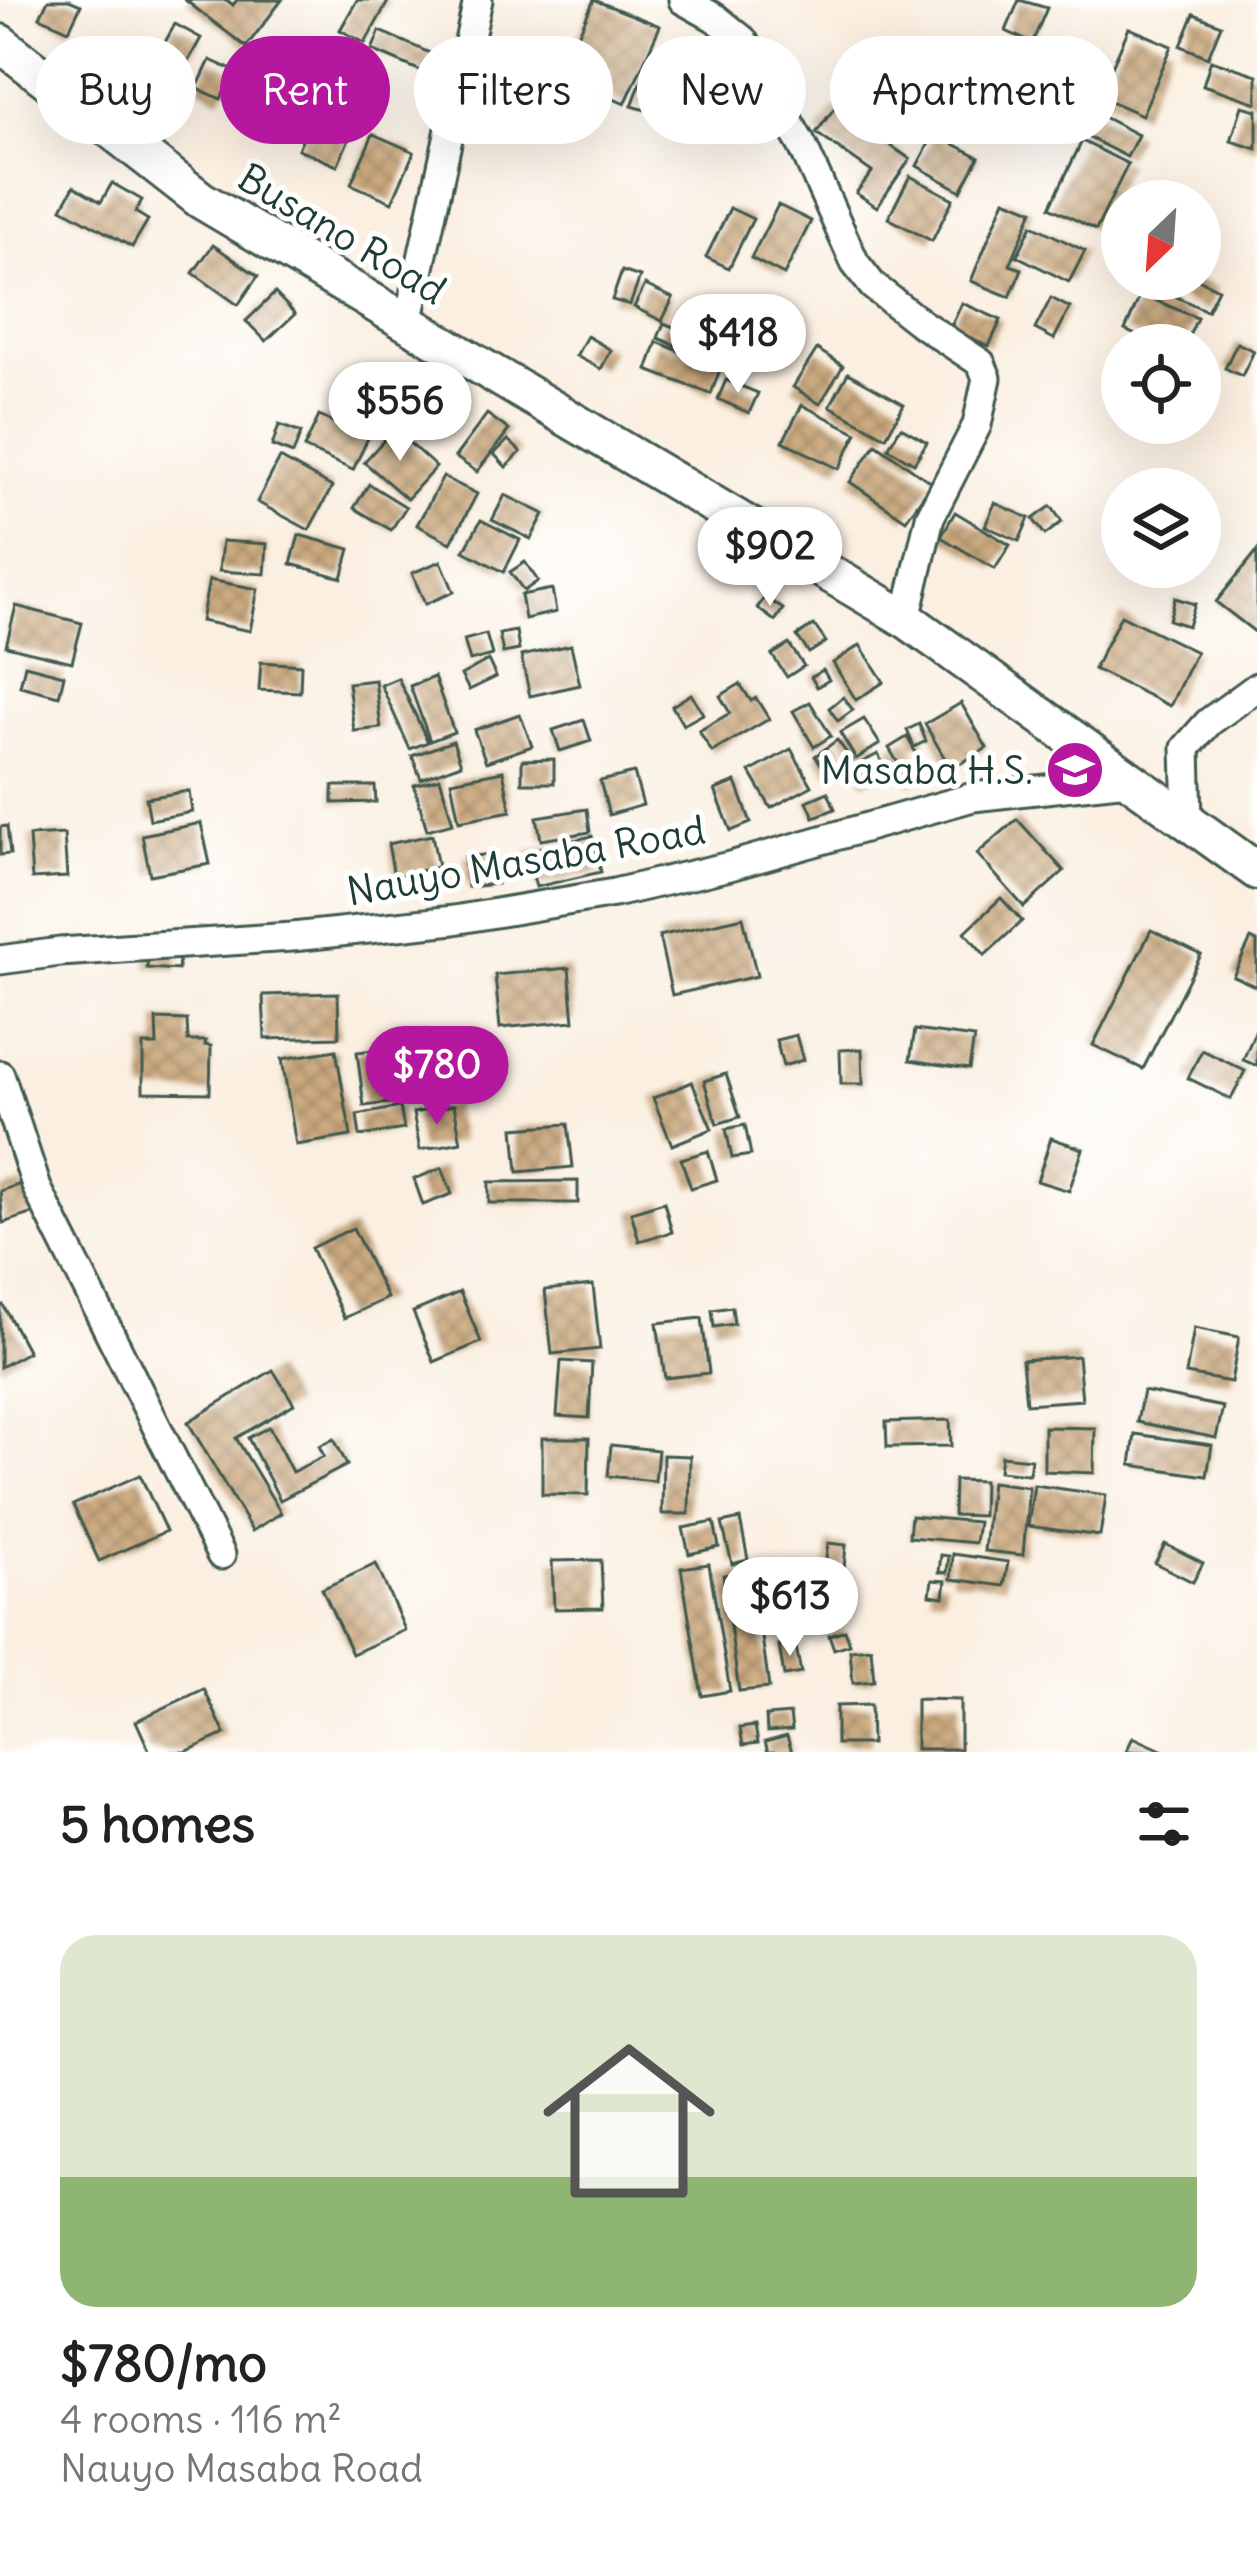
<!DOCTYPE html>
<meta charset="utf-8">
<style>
:root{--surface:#fff;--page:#f6f6f6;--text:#222;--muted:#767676;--accent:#b5179e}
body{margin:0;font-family:Delius,sans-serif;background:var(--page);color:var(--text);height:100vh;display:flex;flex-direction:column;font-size:45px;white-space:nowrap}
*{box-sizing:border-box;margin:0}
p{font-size:39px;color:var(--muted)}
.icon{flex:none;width:66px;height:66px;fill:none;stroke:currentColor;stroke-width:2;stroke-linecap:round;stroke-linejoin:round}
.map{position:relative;height:1752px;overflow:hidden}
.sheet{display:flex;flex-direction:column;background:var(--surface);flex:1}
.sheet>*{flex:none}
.banner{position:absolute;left:36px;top:36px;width:1185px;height:108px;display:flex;gap:24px}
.needle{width:78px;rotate:205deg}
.buttons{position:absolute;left:1101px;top:180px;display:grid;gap:24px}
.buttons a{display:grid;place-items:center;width:120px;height:120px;border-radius:50%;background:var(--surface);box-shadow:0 12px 48px #0002;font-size:60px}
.price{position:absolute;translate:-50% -102px;padding:0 27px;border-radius:42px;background:#fff;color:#222;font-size:39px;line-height:78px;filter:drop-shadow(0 3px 6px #0008)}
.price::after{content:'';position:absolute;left:50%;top:72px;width:36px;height:27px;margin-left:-18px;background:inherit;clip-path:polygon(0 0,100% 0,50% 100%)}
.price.on{background:var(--accent);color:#fff}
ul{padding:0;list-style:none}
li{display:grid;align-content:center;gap:24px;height:636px;padding:0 60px}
li span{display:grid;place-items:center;height:372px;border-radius:36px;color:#555}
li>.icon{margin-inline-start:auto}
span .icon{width:216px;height:216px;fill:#fffc;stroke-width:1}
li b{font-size:51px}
h2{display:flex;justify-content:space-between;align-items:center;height:144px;padding:0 60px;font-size:51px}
.chip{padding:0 42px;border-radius:54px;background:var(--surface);box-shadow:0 12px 48px #0002;font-size:42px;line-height:108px}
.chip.on{background:var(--accent);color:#fff}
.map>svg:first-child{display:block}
</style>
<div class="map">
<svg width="1257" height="1752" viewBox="0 0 1257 1752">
<defs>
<pattern id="building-cross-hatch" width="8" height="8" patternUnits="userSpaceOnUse" patternTransform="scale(3)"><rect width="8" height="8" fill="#ccaa80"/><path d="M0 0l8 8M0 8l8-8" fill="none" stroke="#a58c6a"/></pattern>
</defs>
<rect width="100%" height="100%" fill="#fff"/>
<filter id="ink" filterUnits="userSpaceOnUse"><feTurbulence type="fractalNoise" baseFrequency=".00833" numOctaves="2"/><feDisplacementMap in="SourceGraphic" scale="24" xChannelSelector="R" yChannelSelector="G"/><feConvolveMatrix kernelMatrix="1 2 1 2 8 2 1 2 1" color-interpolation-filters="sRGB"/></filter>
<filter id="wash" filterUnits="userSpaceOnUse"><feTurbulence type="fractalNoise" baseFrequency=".004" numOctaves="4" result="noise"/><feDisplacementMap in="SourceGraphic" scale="48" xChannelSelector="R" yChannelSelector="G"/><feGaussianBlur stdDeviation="2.7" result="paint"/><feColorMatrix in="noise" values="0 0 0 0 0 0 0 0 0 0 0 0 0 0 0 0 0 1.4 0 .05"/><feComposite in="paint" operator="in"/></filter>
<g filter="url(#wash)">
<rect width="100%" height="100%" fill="#faefe0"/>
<g id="blocks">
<g fill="url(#building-cross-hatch)">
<path d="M48 0H69L81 5 69 30 40 17Z"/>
<path d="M185 0H227L233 5 237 0H282L246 47Z"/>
<path d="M357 0H389L365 43 340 30Z"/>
<path d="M594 0 660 26 625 104 560 75Z"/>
<path d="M1019 0 1047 8 1032 43 1006 31Z"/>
<path d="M1194 14 1221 25 1208 57 1181 46Z"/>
<path d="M175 24 201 38 167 99 142 84Z"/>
<path d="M1129 28 1172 46 1142 115 1099 96Z"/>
<path d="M380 31 450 62 442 80 372 50Z"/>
<path d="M340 48 362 58 353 77 330 66Z"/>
<path d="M210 60 234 71 221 99 197 88Z"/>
<path d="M1211 60 1257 75V103L1203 85Z"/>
<path d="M643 76 663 83 652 112 632 106Z"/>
<path d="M325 88 364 105 337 166 298 149Z"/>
<path d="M1242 106 1257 110V149L1231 141Z"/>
<path d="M835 107 910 159 877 207 856 193 872 172 816 133Z"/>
<path d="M1090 110 1138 135 1127 157 1078 132Z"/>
<path d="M373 134 414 152 392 202 351 184Z"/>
<path d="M934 134 979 157 961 191 917 166Z"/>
<path d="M1082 141 1128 164 1096 230 1050 207Z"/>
<path d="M910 176 953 199 932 241 888 218Z"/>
<path d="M112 183 142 200 135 212 148 220 132 247 62 208 74 186 101 202Z"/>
<path d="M1005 199 1033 210 1010 265 1022 269 1010 297 971 281Z"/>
<path d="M778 205 811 221 784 275 751 258Z"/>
<path d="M730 208 753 219 729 268 706 257Z"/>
<path d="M1032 225 1085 251 1069 282 1017 256Z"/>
<path d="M213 245 258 276 238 305 193 273Z"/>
<path d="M622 271 640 277 630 305 612 300Z"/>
<path d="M1138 279H1198L1218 289 1207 311Z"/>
<path d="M645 285 673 298 662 321 634 307Z"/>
<path d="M275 293 295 314 266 341 246 321Z"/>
<path d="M1141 294 1197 318 1185 345H1157L1125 330Z"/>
<path d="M1051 298 1070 308 1054 339 1035 329Z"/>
<path d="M962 303 1001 320 989 346 950 329Z"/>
<path d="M664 323 695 336 688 351 658 338Z"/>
<path d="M587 336 611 350 601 369 576 356Z"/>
<path d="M657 342 692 356 698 342 726 353 711 394 647 370Z"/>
<path d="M1237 343 1254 351 1242 376 1225 368Z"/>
<path d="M817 349 843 366 820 404 793 387Z"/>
<path d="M848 373 904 404 886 437 830 406Z"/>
<path d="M726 380 758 393 749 413 718 399Z"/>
<path d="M802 405 857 433 839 469 783 441Z"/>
<path d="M487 414 509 430 477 472 455 457Z"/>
<path d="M319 416 368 438 353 470 304 448Z"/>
<path d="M279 425 301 433 293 454 272 446Z"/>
<path d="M901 427 927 442 914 463 888 448Z"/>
<path d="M394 429 436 467 407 499 364 462Z"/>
<path d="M508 440 521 452 506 467 494 454Z"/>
<path d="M876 444 932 483 906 520 850 482Z"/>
<path d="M280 458 332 487 309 530 257 502Z"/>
<path d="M443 477 477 494 451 543 417 525Z"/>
<path d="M369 484 406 507 391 530 354 508Z"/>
<path d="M505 495 544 514 531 539 492 520Z"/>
<path d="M995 503 1029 518 1019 541 985 526Z"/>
<path d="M1051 506 1062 522 1045 535 1033 519Z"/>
<path d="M955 512 1010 545 995 569 941 537Z"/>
<path d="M481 520 520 540 504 572 464 551Z"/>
<path d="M299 535 350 549 342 578 291 564Z"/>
<path d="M222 541 267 544 265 574 219 571Z"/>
<path d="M1257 551V629L1255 632 1216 602Z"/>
<path d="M441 561 454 592 425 604 412 573Z"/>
<path d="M525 562 538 581 524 591 510 572Z"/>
<path d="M209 580 258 589 250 631 201 621Z"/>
<path d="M552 589 556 612 525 619 521 595Z"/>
<path d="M765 597 783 609 775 621 757 608Z"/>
<path d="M1175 598 1195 604 1188 626 1169 620Z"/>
<path d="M16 606 82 623 72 662 6 646Z"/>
<path d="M1121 615 1196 652 1170 706 1094 669Z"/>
<path d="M814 625 826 642 809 653 797 636Z"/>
<path d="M516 631 519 650 503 653 499 634Z"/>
<path d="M486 634 492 655 470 661 464 640Z"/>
<path d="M789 644 804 666 787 677 772 655Z"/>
<path d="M571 645 580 685 530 696 521 656Z"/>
<path d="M860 645 884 682 856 700 833 663Z"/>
<path d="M488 660 496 677 469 690 461 675Z"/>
<path d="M261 662 301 665 300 692 259 690Z"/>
<path d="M25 665 64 675 59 696 20 686Z"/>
<path d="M823 670 829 680 817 687 811 677Z"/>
<path d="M434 677 454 732 430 741 410 686Z"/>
<path d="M398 678 428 742 410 749 381 685Z"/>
<path d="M375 680 381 728 354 731 348 683Z"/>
<path d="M740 684 751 701 756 698 769 719 712 752 699 731 730 713 720 696Z"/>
<path d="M691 694 703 714 683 725 672 706Z"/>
<path d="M843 697 853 710 838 721 829 708Z"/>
<path d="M810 702 831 736 814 747 793 711Z"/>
<path d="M961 703 987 748 951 769 925 724Z"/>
<path d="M520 714 532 746 486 762 474 730Z"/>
<path d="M864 719 880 744 856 759 840 733Z"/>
<path d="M584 720 591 741 560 751 553 730Z"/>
<path d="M919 724 926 741 914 747 907 730Z"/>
<path d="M907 737 928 775 911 785 889 748Z"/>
<path d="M837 740 852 760 830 776 815 756Z"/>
<path d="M453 741 461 764 421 779 412 756Z"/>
<path d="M791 749 812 786 771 808 750 772Z"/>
<path d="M878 754 887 773 864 784 855 766Z"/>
<path d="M554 759V783H522V760Z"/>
<path d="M503 771 511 811 459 821 451 781Z"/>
<path d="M634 773 643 805 609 815 600 781Z"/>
<path d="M440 778 453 823 427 830 414 785Z"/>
<path d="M736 782 751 823 731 831 715 790Z"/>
<path d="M333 786H375L376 802 333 803Z"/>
<path d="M189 791 192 812 150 820 146 798Z"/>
<path d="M828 792 835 809 814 817 807 801Z"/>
<path d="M587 809 590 832 541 840 537 817Z"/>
<path d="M1017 819 1064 871 1024 907 977 854Z"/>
<path d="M201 823 210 864 150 875 142 835Z"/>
<path d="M7 826 10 854 0 855V827Z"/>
<path d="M64 834 67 877 32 879 29 836Z"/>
<path d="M432 835 438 867 394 876 388 844Z"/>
<path d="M592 836 601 872 536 887 526 851Z"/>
<path d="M493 854 497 884 468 887 464 857Z"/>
<path d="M1001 898 1022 921 985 955 965 932Z"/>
<path d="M743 917 757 976 672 995 659 936Z"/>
<path d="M1151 930 1201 955 1143 1069 1093 1045Z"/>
<path d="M1251 939 1257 942V987L1233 976Z"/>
<path d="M148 948 180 950 178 970 147 968Z"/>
<path d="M569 968 574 1021 500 1028 495 975Z"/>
<path d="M338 993 339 1037 265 1039 263 995Z"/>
<path d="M156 1019 187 1020 188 1041H206L205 1045 211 1046 210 1093 143 1092V1045H157Z"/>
<path d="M1257 1027V1066L1243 1060Z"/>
<path d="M425 1030 431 1053 403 1061 396 1037Z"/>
<path d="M915 1030 974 1038 969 1069 910 1060Z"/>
<path d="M796 1035 803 1060 783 1066 776 1040Z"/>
<path d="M390 1048 397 1102 364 1106 357 1052Z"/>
<path d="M862 1049 863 1084H841L840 1050Z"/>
<path d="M336 1050 351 1136 296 1145 282 1059Z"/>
<path d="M1202 1050 1245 1071 1231 1099 1188 1078Z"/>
<path d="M726 1074 740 1117 717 1124 704 1081Z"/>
<path d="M692 1082 712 1129 672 1145 653 1098Z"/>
<path d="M454 1105 461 1142 420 1150 413 1113Z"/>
<path d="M400 1107 404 1129 360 1136 357 1115Z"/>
<path d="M568 1124 573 1167 518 1172 514 1128Z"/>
<path d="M745 1125 751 1155 732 1158 726 1129Z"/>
<path d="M1051 1138 1083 1149 1069 1191 1037 1181Z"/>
<path d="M708 1151 717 1180 691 1188 681 1159Z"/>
<path d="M442 1168 452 1194 423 1205 414 1179Z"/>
<path d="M578 1181V1203H489V1182Z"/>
<path d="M24 1183 34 1213 3 1223 0 1191Z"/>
<path d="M664 1202 672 1232 639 1241 631 1212Z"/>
<path d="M353 1228 387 1298 344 1318 311 1248Z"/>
<path d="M593 1285 600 1349 552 1354 545 1290Z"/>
<path d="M460 1292 481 1342 434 1362 413 1312Z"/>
<path d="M3 1305 28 1352 0 1367V1307Z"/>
<path d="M732 1307 734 1324 714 1327 712 1310Z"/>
<path d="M702 1318 709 1373 665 1378 657 1323Z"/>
<path d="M1194 1328 1239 1337 1231 1382 1186 1374Z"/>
<path d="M1078 1356 1082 1400 1026 1404 1022 1360Z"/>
<path d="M561 1361 592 1363 589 1418 557 1416Z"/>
<path d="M273 1370 294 1404 236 1438 281 1513 252 1531 188 1422Z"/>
<path d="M1143 1391 1223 1407 1216 1438 1137 1422Z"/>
<path d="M950 1420 951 1446 887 1447 886 1422Z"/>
<path d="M269 1427 292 1472 324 1456 319 1446 334 1439 347 1465 280 1500 248 1438Z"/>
<path d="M1044 1427 1095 1428 1094 1473 1044 1471Z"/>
<path d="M1135 1434 1212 1445 1207 1476 1131 1465Z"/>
<path d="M542 1438H589L588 1495 542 1494Z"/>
<path d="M611 1445 658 1450 655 1481 608 1476Z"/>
<path d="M663 1455 690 1456 689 1514H662Z"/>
<path d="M1001 1456 1031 1459 1029 1474 999 1471Z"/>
<path d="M140 1475 166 1531 99 1561 73 1505Z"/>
<path d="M954 1480 983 1481 982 1516 953 1515Z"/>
<path d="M991 1482 1029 1487 1023 1555 984 1551Z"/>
<path d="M1034 1485 1106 1495 1100 1536 1028 1526Z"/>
<path d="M911 1516 978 1522 975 1543 909 1537Z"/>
<path d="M740 1519 748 1560 732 1564 722 1523Z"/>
<path d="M714 1522 719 1547 689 1554 683 1528Z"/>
<path d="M828 1543 846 1545 844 1568 825 1566Z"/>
<path d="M1165 1544 1203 1563 1193 1582 1155 1563Z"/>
<path d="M953 1554 1008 1562 1004 1586 951 1579Z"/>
<path d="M941 1555 949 1556 947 1573 939 1572Z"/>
<path d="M601 1560 603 1608 554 1609 552 1561Z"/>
<path d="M376 1564 405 1630 352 1654 322 1589Z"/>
<path d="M709 1564 730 1691 702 1696 681 1568Z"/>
<path d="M753 1571 769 1688 739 1691 723 1575Z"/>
<path d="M932 1580 946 1581 944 1597 930 1595Z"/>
<path d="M845 1630 850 1644 834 1649 829 1635Z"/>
<path d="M795 1642 801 1673 784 1676 779 1645Z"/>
<path d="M871 1648 874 1681 853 1683 850 1650Z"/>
<path d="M204 1689 225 1734 185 1752H150L136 1721Z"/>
<path d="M916 1699 960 1700V1749H916Z"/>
<path d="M870 1705 871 1744H836V1706Z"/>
<path d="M790 1714 792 1730 767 1732 766 1716Z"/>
<path d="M755 1726 758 1743 743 1745 740 1728Z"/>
<path d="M787 1736 792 1752H768L765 1742Z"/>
<path d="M1133 1737 1166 1752H1126Z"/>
</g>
</g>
</g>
<g filter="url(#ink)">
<use href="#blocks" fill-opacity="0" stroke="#40584e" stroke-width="3"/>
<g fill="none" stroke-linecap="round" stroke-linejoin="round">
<defs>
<g id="minor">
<path d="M683 0 717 19 743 40 803 147 855 263 873 286 919 322 981 363 987 378 977 425 930 517 906 619"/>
<path d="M408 323 478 0"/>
<path d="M1188 819 1186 748 1209 722 1257 687"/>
<path d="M0 960 60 952 292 937 454 920 614 893 730 866 973 797 1128 780"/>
<path d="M0 1075 37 1188 221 1555"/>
</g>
<path id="tertiary" d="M0 43 201 200 906 619 1257 871"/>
</defs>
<use href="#minor" stroke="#40584e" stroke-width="33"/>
<use href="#tertiary" stroke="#40584e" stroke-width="42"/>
<use href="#minor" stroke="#fff" stroke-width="27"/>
<use href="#tertiary" stroke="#fff" stroke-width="36"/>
</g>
</g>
<defs>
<symbol id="school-disc" viewBox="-11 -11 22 22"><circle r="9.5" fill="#b5179e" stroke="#fff"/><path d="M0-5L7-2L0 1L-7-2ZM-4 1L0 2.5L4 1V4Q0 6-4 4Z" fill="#fff"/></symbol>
</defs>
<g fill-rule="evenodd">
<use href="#school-disc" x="1042" y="737" width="66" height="66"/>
</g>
<g text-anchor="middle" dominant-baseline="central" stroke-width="10" stroke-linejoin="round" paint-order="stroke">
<g font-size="39" fill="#1f3d34" stroke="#fff">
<text transform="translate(342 234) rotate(31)">Busano Road</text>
<text transform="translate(526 861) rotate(-10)">Nauyo Masaba Road</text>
</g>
<g font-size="39" fill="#1f3d34" stroke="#fff" text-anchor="end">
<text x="1033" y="770">Masaba H.S.</text>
</g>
</g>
</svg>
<div class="buttons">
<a><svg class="needle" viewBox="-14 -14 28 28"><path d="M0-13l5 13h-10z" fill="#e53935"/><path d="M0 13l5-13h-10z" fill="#767676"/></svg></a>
<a><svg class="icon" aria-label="locate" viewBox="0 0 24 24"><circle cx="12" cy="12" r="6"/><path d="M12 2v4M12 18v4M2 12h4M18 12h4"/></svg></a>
<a><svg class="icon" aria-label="layers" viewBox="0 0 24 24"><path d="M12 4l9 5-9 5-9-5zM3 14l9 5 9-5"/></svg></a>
</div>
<b class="price" style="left:738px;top:396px">$418</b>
<b class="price" style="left:400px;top:464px">$556</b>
<b class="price" style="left:770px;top:609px">$902</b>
<b class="price on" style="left:437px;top:1128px">$780</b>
<b class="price" style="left:790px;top:1659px">$613</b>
<div class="banner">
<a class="chip">Buy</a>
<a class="chip on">Rent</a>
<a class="chip">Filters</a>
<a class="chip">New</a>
<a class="chip">Apartment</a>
</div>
</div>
<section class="sheet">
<h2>5 homes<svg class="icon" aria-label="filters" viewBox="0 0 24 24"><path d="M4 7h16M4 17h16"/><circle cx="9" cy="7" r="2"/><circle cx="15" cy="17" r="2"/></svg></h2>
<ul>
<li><span style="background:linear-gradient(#dfe7d0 65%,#8fb573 0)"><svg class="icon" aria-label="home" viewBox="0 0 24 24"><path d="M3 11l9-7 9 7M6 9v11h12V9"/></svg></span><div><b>$780/mo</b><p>4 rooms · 116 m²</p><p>Nauyo Masaba Road</p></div></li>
</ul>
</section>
